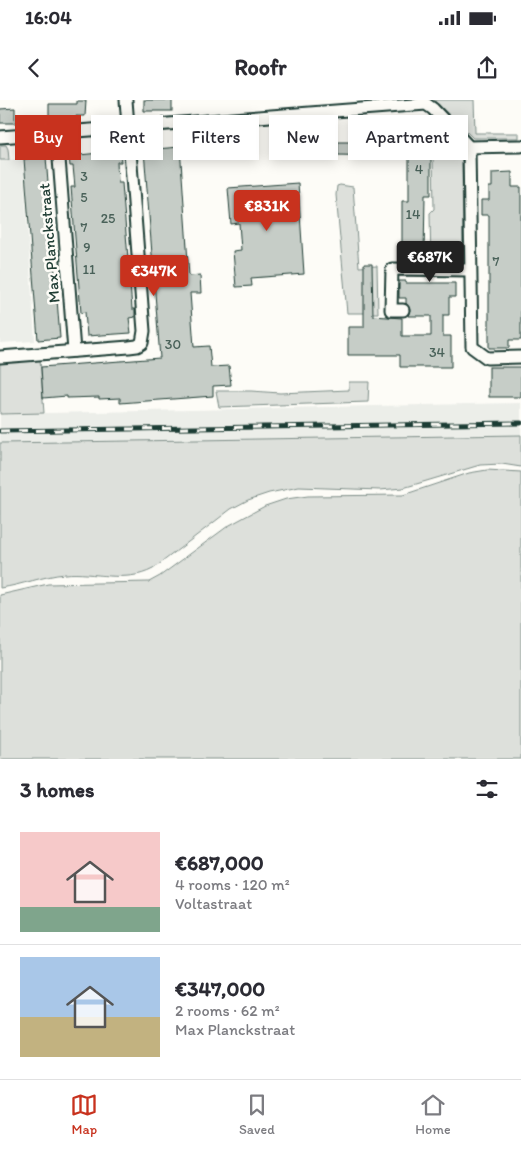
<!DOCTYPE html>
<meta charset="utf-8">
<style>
:root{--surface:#fff;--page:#f7f7f7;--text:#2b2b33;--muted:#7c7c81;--line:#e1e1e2;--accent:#c8321e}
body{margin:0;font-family:Itim,sans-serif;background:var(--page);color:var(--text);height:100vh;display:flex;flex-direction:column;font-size:19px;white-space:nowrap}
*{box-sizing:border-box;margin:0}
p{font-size:16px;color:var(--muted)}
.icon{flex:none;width:28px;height:28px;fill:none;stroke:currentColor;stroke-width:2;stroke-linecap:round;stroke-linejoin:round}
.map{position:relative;height:659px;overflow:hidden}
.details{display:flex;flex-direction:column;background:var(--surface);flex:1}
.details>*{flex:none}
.banner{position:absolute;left:15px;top:15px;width:491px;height:45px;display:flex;gap:10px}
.price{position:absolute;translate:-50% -42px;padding:0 11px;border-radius:5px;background:var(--accent);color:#fff;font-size:16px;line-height:32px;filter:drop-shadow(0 1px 2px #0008)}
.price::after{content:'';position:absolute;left:50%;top:30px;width:15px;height:11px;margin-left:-8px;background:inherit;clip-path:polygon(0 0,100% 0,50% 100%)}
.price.current{background:#222;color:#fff}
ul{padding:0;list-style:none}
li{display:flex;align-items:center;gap:15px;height:125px;padding:0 20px}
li+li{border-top:1px solid var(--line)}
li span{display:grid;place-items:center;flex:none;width:140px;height:100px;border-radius:0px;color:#555}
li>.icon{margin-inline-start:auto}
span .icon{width:60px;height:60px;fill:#fffc;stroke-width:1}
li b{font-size:21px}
h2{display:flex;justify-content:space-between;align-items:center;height:60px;padding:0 20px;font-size:21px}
.tag{padding:0 18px;border-radius:0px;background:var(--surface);box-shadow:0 2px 12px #0003;font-size:18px;line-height:45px}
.tag.current{background:var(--accent);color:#fff}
.status{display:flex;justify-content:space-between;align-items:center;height:35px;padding:0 25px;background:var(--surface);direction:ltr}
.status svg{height:14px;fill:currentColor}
header{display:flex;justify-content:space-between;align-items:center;height:65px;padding:0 20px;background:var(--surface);font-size:22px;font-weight:800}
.tabs{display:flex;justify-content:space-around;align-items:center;height:70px;border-top:1px solid var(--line);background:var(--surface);font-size:14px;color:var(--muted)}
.tabs a{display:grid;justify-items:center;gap:2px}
.tabs .current{color:var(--accent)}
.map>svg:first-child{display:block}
</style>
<div class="status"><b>16:04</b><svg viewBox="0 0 49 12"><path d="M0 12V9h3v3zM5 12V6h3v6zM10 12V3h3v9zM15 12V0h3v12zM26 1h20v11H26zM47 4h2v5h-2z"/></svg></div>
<header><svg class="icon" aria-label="back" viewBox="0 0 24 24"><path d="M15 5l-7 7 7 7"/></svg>Roofr<svg class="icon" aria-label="share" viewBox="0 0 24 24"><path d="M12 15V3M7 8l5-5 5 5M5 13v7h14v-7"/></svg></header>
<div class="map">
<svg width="521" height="659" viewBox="0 0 521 659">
<rect width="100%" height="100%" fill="#fdfcf7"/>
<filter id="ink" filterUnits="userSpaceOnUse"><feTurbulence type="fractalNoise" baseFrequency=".02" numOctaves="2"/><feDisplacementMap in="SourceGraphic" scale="10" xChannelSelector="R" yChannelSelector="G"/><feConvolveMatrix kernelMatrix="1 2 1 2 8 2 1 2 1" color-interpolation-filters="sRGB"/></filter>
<g filter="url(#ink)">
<g fill="#eceee9">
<path d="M23 59 35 241 0 243V60Z"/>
<path d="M521 303V335L0 343V314Z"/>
</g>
<g fill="#dde0db" stroke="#7e8e88">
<path d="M434 0H474L475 33H519V38H473Z"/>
<path d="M0 45H6L8 49 9 60H0Z"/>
<path d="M460 52 462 61 463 163 431 165 430 113 434 109 433 53Z"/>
<path d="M340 85 353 87 359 167 377 166 378 213H347L336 95 337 86Z"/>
<path d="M40 260 44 313 0 314V263Z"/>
<path d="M349 282H369L368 302 219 307 216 291H251L280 293 349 290Z"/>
<path d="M521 335V367L502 364 480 365 403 388 380 390 299 387 269 393 248 400 231 409 153 469C125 484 94 471 65 474 43 476 22 485 0 488V343Z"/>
<path d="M487 370 521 372V659H0V495L48 484 149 482 160 476 228 426 265 406 286 399 308 396 403 395 469 373Z"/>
</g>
<g fill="#c6cdc7" stroke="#1f3d34">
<rect x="144" y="0" width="28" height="11"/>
<path d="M77 1H86L85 16H76V18H49V4H77Z"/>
<path d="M15 8V23H0V9Z"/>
<path d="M338 42H387V56L338 55Z"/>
<path d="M180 47 189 176 200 175 201 193H190L194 247 209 246 211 267 229 266 231 285 213 286V296L120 303V298L99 299V297L67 298V296L43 298 41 267 160 258 144 50Z"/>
<path d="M120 51 121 62H117L118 83H122L132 209H135V217L129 218 131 233 87 236 85 212 81 213 71 87H75L73 66H70L69 56Z"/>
<path d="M409 52H431V95H425L424 154H416V160L402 161V101H409Z"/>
<path d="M46 57 60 238 38 240 24 59Z"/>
<path d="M512 72V87H521V240H509V248H489V115H481V100H489V87H492V73Z"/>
<path d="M298 83 304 174 251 178 252 186 236 187 233 151 241 150 239 123 231 124 228 88Z"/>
<path d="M364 164H372L373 216 402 218V236H431V216H408L410 210 406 203V198H399V181H406V183H455V197H449V215H443V236H451V267H400V255H348V227H364Z"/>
<rect x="489" y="267" width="32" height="30"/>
</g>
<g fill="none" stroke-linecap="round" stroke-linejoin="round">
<defs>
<g id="minor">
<path d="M57 33 74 251"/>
<path d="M0 37 426 4 433 9 469 47 521 46"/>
<path d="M469 47 472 247 487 258 521 257"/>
<path d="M403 210H391L392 169 470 170"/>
<path d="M0 257 129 247 137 246 142 243 144 231 126 0"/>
</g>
</defs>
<use href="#minor" stroke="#1f3d34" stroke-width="15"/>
<use href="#minor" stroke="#fdfcf7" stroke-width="11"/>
<defs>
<path id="rail" d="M0 331 521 323"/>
</defs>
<use href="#rail" stroke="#1f3d34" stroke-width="5"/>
<use href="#rail" stroke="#fdfcf7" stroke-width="3" stroke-dasharray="9" stroke-linecap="butt"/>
</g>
</g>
<g text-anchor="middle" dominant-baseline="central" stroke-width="5" stroke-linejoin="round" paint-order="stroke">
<g font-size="14" fill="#496159">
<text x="419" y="69">4</text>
<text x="84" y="76">3</text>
<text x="84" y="97">5</text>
<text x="413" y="114">14</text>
<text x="108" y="118">25</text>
<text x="84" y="127">7</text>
<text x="87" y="147">9</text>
<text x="496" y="161">7</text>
<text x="89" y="169">11</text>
<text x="173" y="244">30</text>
<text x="437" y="252">34</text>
</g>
<g font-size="16" fill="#1f3d34" stroke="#fdfcf7">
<text transform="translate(49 143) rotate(-95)">Max Planckstraat</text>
</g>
</g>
</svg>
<b class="price" style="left:267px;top:132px">€831K</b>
<b class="price current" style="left:430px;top:183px">€687K</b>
<b class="price" style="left:154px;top:197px">€347K</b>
<div class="banner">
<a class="tag current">Buy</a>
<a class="tag">Rent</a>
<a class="tag">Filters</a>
<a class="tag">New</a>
<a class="tag">Apartment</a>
</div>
</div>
<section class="details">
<h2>3 homes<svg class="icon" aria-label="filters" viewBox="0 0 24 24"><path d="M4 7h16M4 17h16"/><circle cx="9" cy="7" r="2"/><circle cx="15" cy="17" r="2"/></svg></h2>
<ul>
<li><span style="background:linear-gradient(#f6c9c9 75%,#7fa58c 0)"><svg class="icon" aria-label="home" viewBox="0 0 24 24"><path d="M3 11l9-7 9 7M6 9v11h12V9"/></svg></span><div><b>€687,000</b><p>4 rooms · 120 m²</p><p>Voltastraat</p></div></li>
<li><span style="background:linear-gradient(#a9c7e8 60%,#c2b280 0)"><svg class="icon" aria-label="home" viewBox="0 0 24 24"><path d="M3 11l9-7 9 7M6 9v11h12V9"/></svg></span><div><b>€347,000</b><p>2 rooms · 62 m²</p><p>Max Planckstraat</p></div></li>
</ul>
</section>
<nav class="tabs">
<a class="current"><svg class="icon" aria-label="map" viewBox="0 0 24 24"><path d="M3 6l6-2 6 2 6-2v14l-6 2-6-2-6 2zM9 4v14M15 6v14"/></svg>Map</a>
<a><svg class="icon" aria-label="saved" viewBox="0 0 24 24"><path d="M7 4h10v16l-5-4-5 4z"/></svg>Saved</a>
<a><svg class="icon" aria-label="home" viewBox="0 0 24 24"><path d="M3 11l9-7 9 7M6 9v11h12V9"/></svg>Home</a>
</nav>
